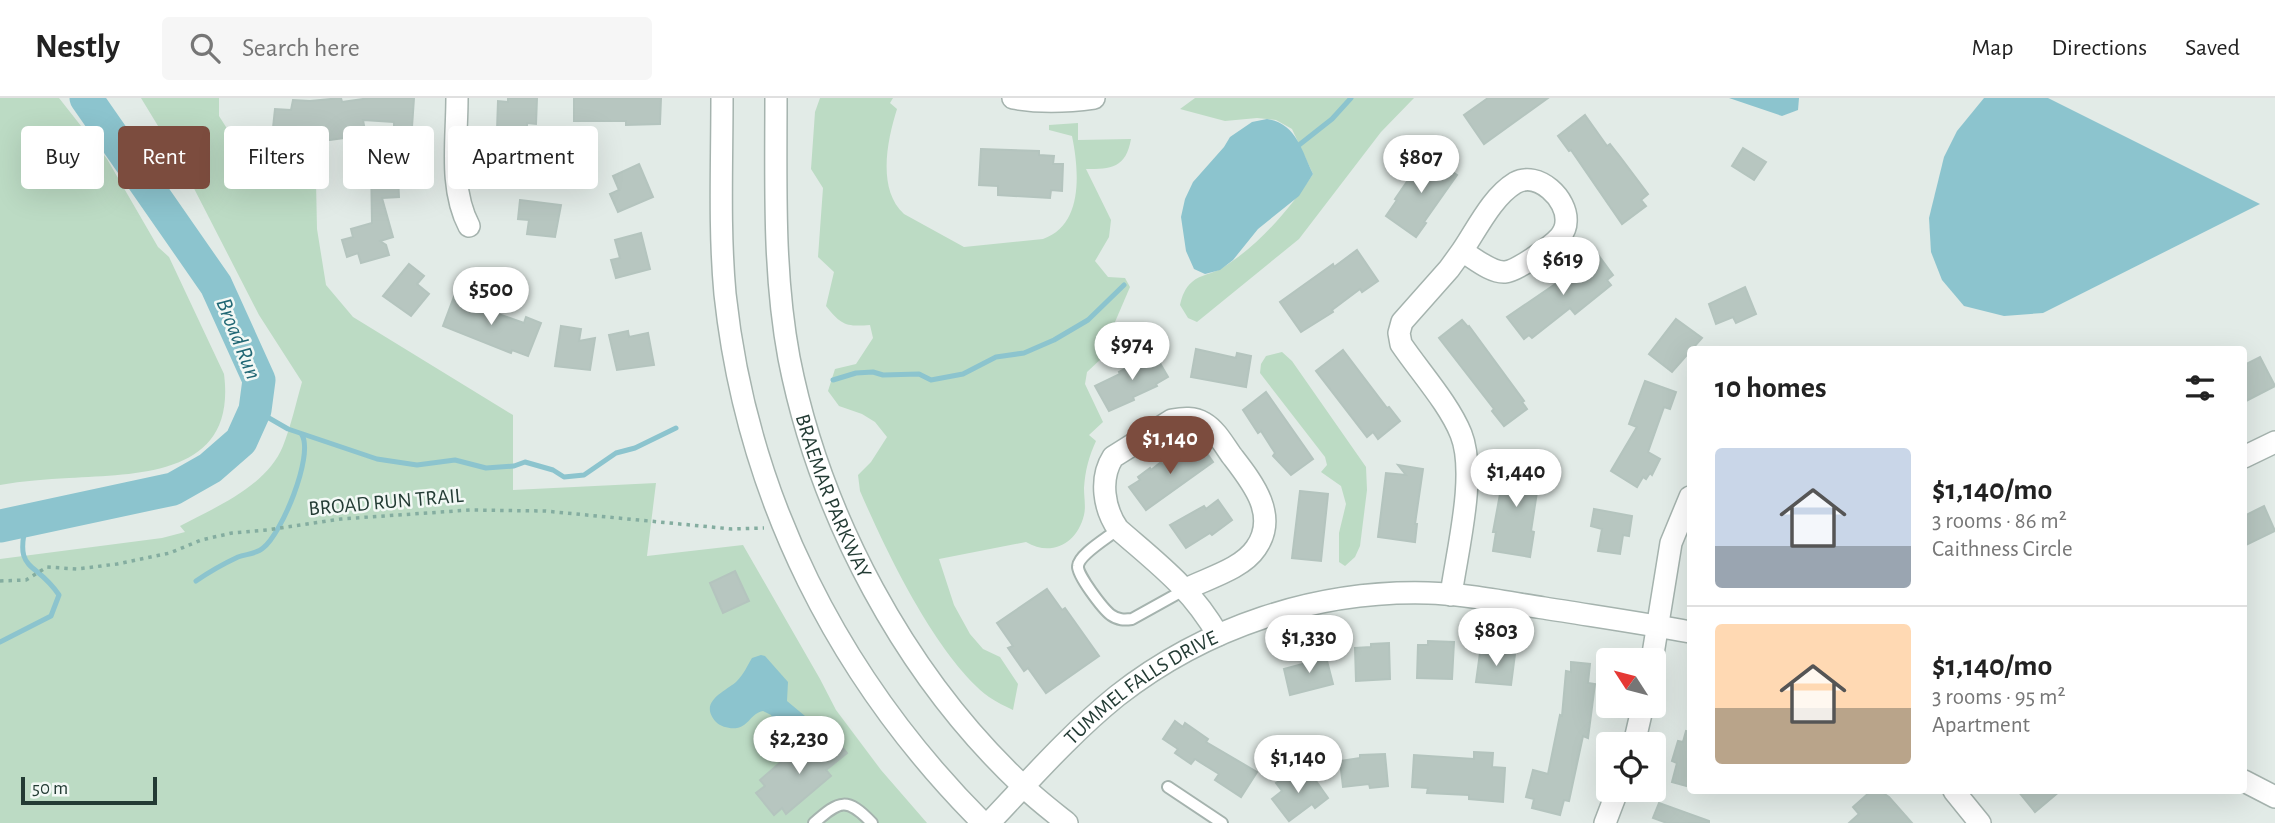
<!DOCTYPE html>
<meta charset="utf-8">
<style>
:root{--surface:#fff;--page:#f6f6f6;--text:#222;--muted:#767676;--line:#e0e0e0;--accent:#7c4c3e}
body{margin:0;font-family:"Alegreya Sans",sans-serif;background:var(--page);color:var(--text);height:100vh;display:flex;flex-direction:column;font-size:26px;white-space:nowrap}
*{box-sizing:border-box;margin:0}
p{font-size:23px;color:var(--muted)}
.icon{flex:none;width:38px;height:38px;fill:none;stroke:currentColor;stroke-width:2;stroke-linecap:round;stroke-linejoin:round}
.map{position:relative;flex:1;overflow:hidden}
.drawer{position:absolute;left:1687px;top:248px;width:560px;height:448px;display:flex;flex-direction:column;background:var(--surface);border-radius:7px;box-shadow:0 7px 28px #0002}
.drawer>*{flex:none}
.hud{position:absolute;left:21px;top:28px;width:665px;height:63px;display:flex;gap:14px}
.needle{width:46px;rotate:306deg}
.controls{position:absolute;left:1596px;top:550px;display:grid;gap:14px}
.controls a{display:grid;place-items:center;width:70px;height:70px;border-radius:7px;background:var(--surface);box-shadow:0 7px 28px #0002;font-size:35px}
.scale{position:absolute;left:21px;bottom:18px;width:136px;box-sizing:border-box;padding-left:7px;border:4px solid #233b34;border-top:0;font-size:19px;line-height:24px;white-space:nowrap;color:#233b34;-webkit-text-stroke:5px #f2f8f5;paint-order:stroke}
.price{position:absolute;translate:-50% -60px;padding:0 16px;border-radius:24px;background:#fff;color:#222;font-size:23px;line-height:46px;filter:drop-shadow(0 2px 4px #0008)}
.price::after{content:'';position:absolute;left:50%;top:42px;width:21px;height:16px;margin-left:-10px;background:inherit;clip-path:polygon(0 0,100% 0,50% 100%)}
.price.selected{background:var(--accent);color:#fff}
ul{padding:0;list-style:none}
li{display:flex;align-items:center;gap:21px;height:175px;padding:0 28px}
li+li{border-top:2px solid var(--line)}
li span{display:grid;place-items:center;flex:none;width:196px;height:140px;border-radius:7px;color:#555}
li>.icon{margin-inline-start:auto}
span .icon{width:84px;height:84px;fill:#fffc;stroke-width:1}
li b{font-size:30px}
h2{display:flex;justify-content:space-between;align-items:center;height:84px;padding:0 28px;font-size:30px}
.tag{padding:0 24px;border-radius:7px;background:var(--surface);box-shadow:0 7px 28px #0002;font-size:24px;line-height:63px}
.tag.selected{background:var(--accent);color:#fff}
header{display:flex;align-items:center;gap:42px;box-sizing:border-box;height:98px;padding:0 35px;background:var(--surface);border-bottom:2px solid var(--line)}
header strong{font-size:33px}
nav{display:flex;gap:38px;margin-inline-start:auto;font-size:24px}
.search{width:490px;height:63px;background:var(--page);display:flex;align-items:center;gap:18px;box-sizing:border-box;padding:0 24px;border-radius:7px;color:var(--muted);font-size:26px}
.map>svg:first-child{display:block}
</style>
<header>
<strong>Nestly</strong>
<div class="search"><svg class="icon" aria-label="search" viewBox="0 0 24 24"><circle cx="10" cy="10" r="6"/><path d="M15 15l6 6"/></svg>Search here</div>
<nav><a>Map</a><a>Directions</a><a>Saved</a></nav>
</header>
<div class="map">
<svg width="2275" height="725" viewBox="0 0 2275 725">
<rect width="100%" height="100%" fill="#e2ebe7"/>
<g fill="#bcdbc4">
<path d="M0 0H59L107 61 158 149 169 159 224 276C237 377 142 376 69 380 46 381 23 383 0 387Z"/>
<path d="M141 0H219V18L261 84 316 83 317 131 326 187 353 219 513 317V392L656 385 647 458 743 447 820 581 836 612 881 672 927 725H0V461L162 440 185 434 180 428C216 409 267 388 283 348 291 328 296 305 302 284L259 217 183 69Z"/>
<path d="M820 0H893L890 5 897 11C887 43 877 91 904 116L964 149 1043 141C1084 127 1079 72 1072 38L1049 32V27L1078 25V42L1131 41C1126 70 1111 71 1086 71L1111 122 1109 139 1095 163 1108 179 1125 180 1130 189 1115 224 1120 232 1117 246 1087 274 1085 286 1103 324 1089 337 1096 343C1089 358 1085 373 1084 390 1084 399 1086 409 1084 417 1077 446 1051 459 1026 444L939 461 954 507 970 536 983 551 1000 559 1018 586 1013 612C1005 608 996 604 989 599 937 560 886 453 860 393L858 377 871 364 887 339 875 324 862 316 839 308 828 293 835 271 856 266 873 240 870 227C846 229 841 227 826 208L834 174 818 159 823 90 811 71 815 14Z"/>
<path d="M1195 0H1414L1381 34 1299 141 1197 224 1188 220 1180 207C1182 198 1185 190 1192 184 1201 176 1213 176 1222 170 1258 148 1290 111 1313 76L1292 31 1276 22 1257 20 1225 23 1180 11Z"/>
<path d="M1282 254 1292 263 1366 369 1367 392 1360 448 1355 459 1345 468 1339 464V435L1346 406 1341 388 1321 374 1327 367 1325 359 1260 275 1261 266 1266 258Z"/>
</g>
<g fill="#8cc4ce">
<path d="M1729 0H1799L1798 12 1782 18Z"/>
<path d="M1984 0H2048L2260 106 2043 215 2004 218 1964 208 1942 182 1931 154 1929 120 1944 59 1957 33Z"/>
<path d="M1267 21C1296 25 1302 53 1313 76L1299 98 1258 131 1233 162 1220 172 1205 176 1194 171 1186 153 1181 119 1185 101 1193 84 1224 49 1230 39 1252 24Z"/>
<path d="M761 557 765 558 788 584 787 603 805 618 806 628C800 639 789 642 778 636L771 617 763 613C751 615 749 628 737 630 730 631 721 629 716 624 697 603 727 593 737 583 744 576 747 568 752 560Z"/>
</g>
<g fill="none" stroke-linecap="round" stroke-linejoin="round">
<g stroke="#8cc4ce" stroke-width="5">
<path d="M1299 47 1332 21 1351 0"/>
<path d="M833 282 856 275 873 274 883 277 919 276 931 282 963 276 996 259 1024 255 1054 242 1088 222 1124 187"/>
<path d="M255 312 288 331 377 361 417 367 455 362 486 370 514 368 525 364 553 372 564 379 584 377 616 355 635 350 676 330"/>
<path d="M196 483C209 474 223 466 238 459 246 456 257 456 263 450 281 437 314 358 302 337"/>
<path d="M0 544 51 518 59 497C35 461 13 476 27 422"/>
</g>
<path stroke="#8cc4ce" stroke-width="33" d="M0 428 173 391 210 370 241 343 255 312 259 282 216 187 86 0"/>
</g>
<g fill="#b7c6c0" stroke="#b4c4be" stroke-width="2">
<path d="M341 0 342 4 370 0H414L412 29H394V24L363 22 365 33 344 36 345 40 315 44 272 39 275 11 291 12 293 2 310 3Z"/>
<path d="M508 0H537L536 26 527 25V60L530 59V79H502L503 60 496 61 498 3 508 4Z"/>
<path d="M574 0H661L660 26 626 27V23H574Z"/>
<path d="M1488 0H1548L1484 46 1464 17Z"/>
<path d="M1585 17 1607 48 1610 46 1621 60 1648 96 1641 102 1646 108 1622 126 1571 52 1569 53 1558 38Z"/>
<path d="M1743 50 1766 64 1754 82 1732 68Z"/>
<path d="M981 51 1039 53V57L1054 58 1053 66H1063L1062 93 1051 92 1050 100 998 97V88L979 87Z"/>
<path d="M1426 56 1457 77 1424 124 1426 125 1416 139 1386 118 1397 102 1395 101Z"/>
<path d="M403 62 404 79 398 80 399 99 382 100 393 139 380 143 386 147 389 157 361 165 358 155 347 159 342 142 353 139 351 131 372 125 371 64Z"/>
<path d="M639 66 653 99 618 114 610 96 619 92 613 78Z"/>
<path d="M520 102 561 107 555 139 527 136 529 122 518 121Z"/>
<path d="M641 135 650 171 616 180 611 162 620 160 615 142Z"/>
<path d="M1357 152 1378 183 1362 194 1360 191 1332 212 1333 214 1301 234 1280 204 1333 166 1334 169Z"/>
<path d="M1596 154 1613 177 1607 182 1611 187 1575 216 1570 210 1532 240 1529 237 1524 241 1507 219 1567 178Z"/>
<path d="M409 166 424 178 417 186 429 196 411 218 383 198Z"/>
<path d="M1745 189 1756 216 1736 225 1733 219 1716 226 1709 206Z"/>
<path d="M455 196 472 202 470 206 524 225 526 219 541 225 528 258 512 252 511 255 443 228Z"/>
<path d="M1676 221 1702 240 1672 274 1649 256Z"/>
<path d="M1462 222 1468 229 1469 228 1524 303 1522 304 1527 311 1504 328 1492 313 1494 311 1439 240Z"/>
<path d="M561 228 581 231 579 243 595 240 590 272 555 268Z"/>
<path d="M628 233 629 239 648 235 654 267 617 272 609 237Z"/>
<path d="M1196 251 1236 260 1237 255 1251 258 1246 289 1191 279Z"/>
<path d="M1343 252 1387 310 1389 309 1400 323 1378 341 1373 334 1367 339 1316 273Z"/>
<path d="M1154 255 1168 279 1156 286 1157 288 1133 299 1134 302 1109 313 1095 288 1120 276 1119 274Z"/>
<path d="M2260 259 2275 288 2244 304V267Z"/>
<path d="M1645 283 1676 294 1670 311 1664 309 1648 354 1660 361 1652 377 1650 375 1646 381 1643 379 1637 389 1611 373 1637 329 1629 326Z"/>
<path d="M1266 294 1313 361 1291 377 1273 358 1275 355 1261 333 1258 335 1243 312Z"/>
<path d="M1199 344 1213 364 1146 412 1129 389 1140 382 1138 379 1150 370 1151 372 1161 364 1163 366 1175 358 1176 361Z"/>
<path d="M1503 362 1541 368 1531 433 1534 434 1530 459 1493 453 1496 434H1493L1503 380H1500Z"/>
<path d="M1398 367 1423 371 1415 426H1417L1415 444 1378 439 1386 375 1406 377Z"/>
<path d="M1300 393 1328 396 1321 463 1292 460Z"/>
<path d="M1218 402 1232 422 1212 437 1210 435 1186 450 1170 427 1204 408 1206 411Z"/>
<path d="M2264 408 2275 433 2244 448V418Z"/>
<path d="M1594 411 1632 418 1629 438 1623 437 1620 456 1598 453 1602 431 1591 428Z"/>
<path d="M735 473 749 503 723 515 710 485Z"/>
<path d="M1047 491 1062 512 1065 510 1099 558 1046 595 1028 570 1024 573 1008 550 1013 548 997 525Z"/>
<path d="M1428 543 1454 544 1452 581 1417 580 1418 547H1428Z"/>
<path d="M1389 545 1390 581 1356 583 1355 550 1371 549V546Z"/>
<path d="M1492 552 1515 556 1511 587 1476 584 1480 555 1491 557Z"/>
<path d="M1325 555 1333 586 1290 597 1284 571 1310 564 1309 559Z"/>
<path d="M1571 564 1590 566 1588 585 1595 586 1588 640 1583 638 1569 703 1564 702 1560 717 1532 710 1534 701 1526 699 1533 672 1548 676 1560 617 1562 618 1566 573 1571 574Z"/>
<path d="M1175 623 1183 629 1185 625 1208 641 1206 644 1257 674 1241 699 1215 682 1219 676 1195 661 1191 666 1175 655 1178 651 1163 641Z"/>
<path d="M1686 633 1690 634V689L1672 684 1677 665 1672 663 1678 643 1683 644Z"/>
<path d="M834 639 847 655 826 672 831 678 786 716 782 710 774 717 756 695 765 688 760 682 804 644 814 656Z"/>
<path d="M1474 654 1493 655 1492 669 1505 670 1503 704 1469 701V697L1427 695 1428 690 1412 689 1414 657 1474 661Z"/>
<path d="M1385 656 1388 688 1370 690 1369 686 1343 689 1340 663 1360 660V657Z"/>
<path d="M1291 675 1298 685 1311 676 1328 700 1315 710 1312 706 1289 723 1272 701 1282 693 1276 685Z"/>
<path d="M1871 693H1880L1889 699 1912 725H1849L1859 716 1853 709Z"/>
<path d="M2018 693H2060L2035 714Z"/>
<path d="M1659 705 1709 723V725H1667L1653 720Z"/>
</g>
<g fill="none" stroke-linecap="round" stroke-linejoin="round">
<defs>
<g id="service">
<path d="M1118 431C1109 439 1079 456 1078 468 1077 477 1103 511 1111 517 1118 522 1124 522 1132 521L1186 491"/>
<path d="M1168 689 1222 725"/>
<path d="M814 725C840 702 847 699 872 725"/>
</g>
<g id="minor">
<path d="M457 0C457 42 449 90 469 128"/>
<path d="M1013 0C1041 5 1066 4 1094 0"/>
<path d="M2244 359 2275 344"/>
<path d="M1186 491C1208 480 1242 471 1256 450 1279 417 1252 384 1232 358 1224 347 1216 332 1204 325 1194 319 1183 320 1172 322L1113 359C1099 381 1104 411 1118 431 1158 466 1191 490 1218 537"/>
<path d="M1451 497C1457 453 1477 376 1461 336 1449 306 1420 274 1401 246L1399 235 1402 224 1449 171 1462 153C1474 160 1491 175 1505 174 1517 173 1552 148 1560 139 1563 135 1566 129 1566 124 1568 101 1538 72 1515 85 1492 99 1477 131 1462 153"/>
<path d="M1652 562 1671 445 1690 399"/>
<path d="M1634 646 1643 607"/>
<path d="M2244 683 2275 699"/>
<path d="M1954 693 1980 725"/>
<path id="s1" d="M989 725C1030 682 1070 636 1117 598 1205 529 1316 492 1428 495 1467 496 1505 504 1544 510 1593 518 1642 525 1690 534"/>
<path d="M1605 725 1618 691"/>
</g>
<g id="tertiary">
<path d="M722 0C722 65 719 131 725 196 747 400 839 581 983 725"/>
<path id="s2" d="M776 0C776 87 773 174 789 260 820 418 905 577 1022 687 1036 701 1052 713 1067 725"/>
</g>
</defs>
<use href="#service" stroke="#a5b3ae" stroke-width="14"/>
<use href="#minor" stroke="#a5b3ae" stroke-width="24"/>
<use href="#tertiary" stroke="#a5b3ae" stroke-width="24"/>
<path stroke="#84ada0" stroke-width="3.5" stroke-dasharray="3.5 5" stroke-linecap="butt" d="M0 483 26 482 47 469 77 471 117 466 170 455 201 442 232 435 267 432 341 421 470 412 545 413 732 431 764 430"/>
<use href="#service" stroke="#fff" stroke-width="10"/>
<use href="#minor" stroke="#fff" stroke-width="21"/>
<use href="#tertiary" stroke="#fff" stroke-width="21"/>
</g>
<g text-anchor="middle" dominant-baseline="central" stroke-width="5" stroke-linejoin="round" paint-order="stroke">
<g font-size="21" fill="#233b34" stroke="#f2f8f5">
<text stroke="none"><textPath href="#s2" startOffset="406">BRAEMAR PARKWAY</textPath></text>
<text transform="translate(386 404) rotate(-5)">BROAD RUN TRAIL</text>
<text stroke="none"><textPath href="#s1" startOffset="205">TUMMEL FALLS DRIVE</textPath></text>
</g>
<g font-size="23" font-style="italic" fill="#206774" stroke="#f2f8f5">
<text transform="translate(238 241) rotate(68)">Broad Run</text>
</g>
</g>
</svg>
<div class="controls">
<a><svg class="needle" viewBox="-14 -14 28 28"><path d="M0-13l5 13h-10z" fill="#e53935"/><path d="M0 13l5-13h-10z" fill="#767676"/></svg></a>
<a><svg class="icon" aria-label="locate" viewBox="0 0 24 24"><circle cx="12" cy="12" r="6"/><path d="M12 2v4M12 18v4M2 12h4M18 12h4"/></svg></a>
</div>
<div class="scale">50 m</div>
<b class="price" style="left:1421px;top:97px">$807</b>
<b class="price" style="left:1563px;top:199px">$619</b>
<b class="price" style="left:491px;top:229px">$500</b>
<b class="price" style="left:1132px;top:284px">$974</b>
<b class="price selected" style="left:1170px;top:378px">$1,140</b>
<b class="price" style="left:1516px;top:411px">$1,440</b>
<b class="price" style="left:1496px;top:570px">$803</b>
<b class="price" style="left:1309px;top:577px">$1,330</b>
<b class="price" style="left:799px;top:678px">$2,230</b>
<b class="price" style="left:1298px;top:697px">$1,140</b>
<div class="hud">
<a class="tag">Buy</a>
<a class="tag selected">Rent</a>
<a class="tag">Filters</a>
<a class="tag">New</a>
<a class="tag">Apartment</a>
</div>
<section class="drawer">
<h2>10 homes<svg class="icon" aria-label="filters" viewBox="0 0 24 24"><path d="M4 7h16M4 17h16"/><circle cx="9" cy="7" r="2"/><circle cx="15" cy="17" r="2"/></svg></h2>
<ul>
<li><span style="background:linear-gradient(#c9d6e8 70%,#9aa5b1 0)"><svg class="icon" aria-label="home" viewBox="0 0 24 24"><path d="M3 11l9-7 9 7M6 9v11h12V9"/></svg></span><div><b>$1,140/mo</b><p>3 rooms · 86 m²</p><p>Caithness Circle</p></div></li>
<li><span style="background:linear-gradient(#ffd9b3 60%,#b9a48a 0)"><svg class="icon" aria-label="home" viewBox="0 0 24 24"><path d="M3 11l9-7 9 7M6 9v11h12V9"/></svg></span><div><b>$1,140/mo</b><p>3 rooms · 95 m²</p><p>Apartment</p></div></li>
</ul>
</section>
</div>
